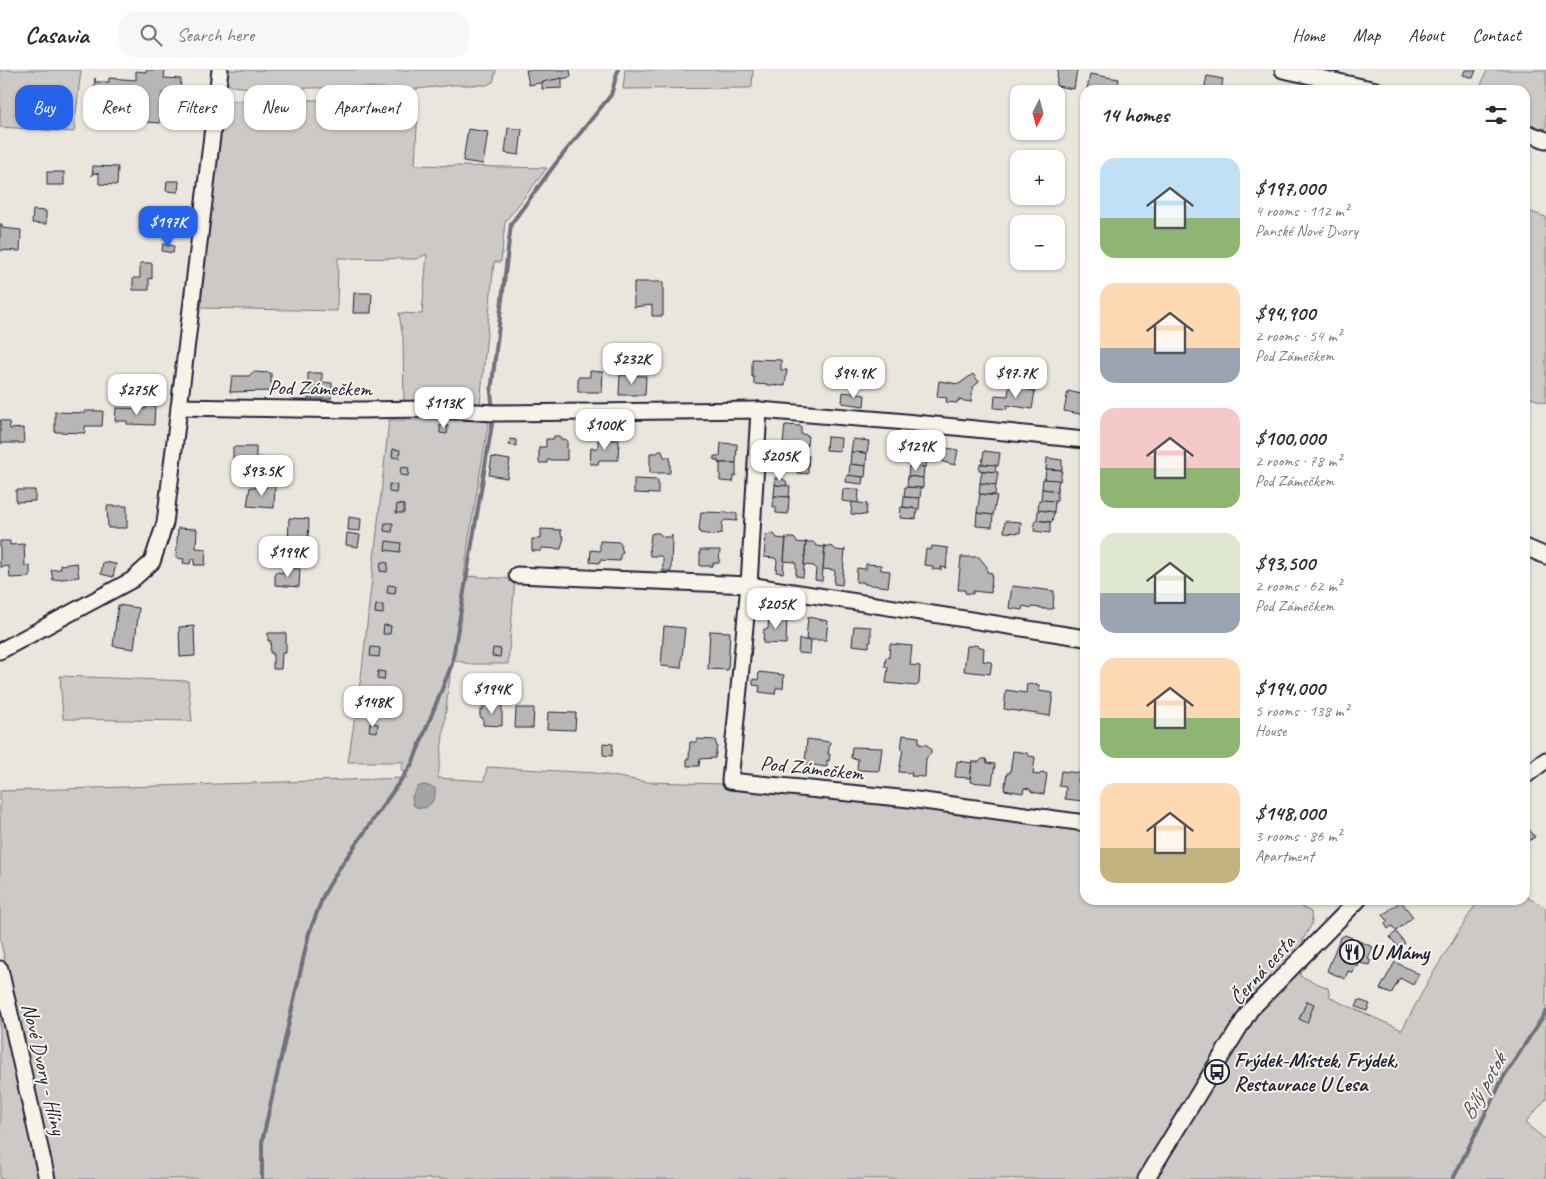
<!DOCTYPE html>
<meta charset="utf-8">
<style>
:root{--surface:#fff;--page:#f7f7f7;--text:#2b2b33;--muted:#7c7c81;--line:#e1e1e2;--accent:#2563eb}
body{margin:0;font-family:Caveat,sans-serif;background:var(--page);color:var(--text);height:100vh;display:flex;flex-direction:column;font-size:19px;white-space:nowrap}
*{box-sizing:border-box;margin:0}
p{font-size:16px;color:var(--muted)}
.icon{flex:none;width:28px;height:28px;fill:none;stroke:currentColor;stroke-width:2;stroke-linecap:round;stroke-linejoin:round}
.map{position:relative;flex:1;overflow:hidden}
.sheet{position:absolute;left:1080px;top:15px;width:450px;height:820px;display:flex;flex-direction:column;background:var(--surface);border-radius:15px;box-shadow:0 1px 4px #0004}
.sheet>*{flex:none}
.top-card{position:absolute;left:15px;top:15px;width:475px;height:45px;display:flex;gap:10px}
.needle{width:32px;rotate:186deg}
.tools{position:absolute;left:1010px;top:15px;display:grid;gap:10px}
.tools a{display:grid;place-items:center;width:55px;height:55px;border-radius:10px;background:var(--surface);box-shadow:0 1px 4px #0004;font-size:25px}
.price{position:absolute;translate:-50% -42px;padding:0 11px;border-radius:10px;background:#fff;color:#222;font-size:16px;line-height:32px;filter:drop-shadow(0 1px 2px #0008)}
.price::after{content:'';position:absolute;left:50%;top:30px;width:15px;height:11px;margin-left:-8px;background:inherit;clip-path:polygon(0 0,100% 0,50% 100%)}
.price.selected{background:var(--accent);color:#fff}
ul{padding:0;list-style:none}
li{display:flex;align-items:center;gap:15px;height:125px;padding:0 20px}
li span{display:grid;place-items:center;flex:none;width:140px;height:100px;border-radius:15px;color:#555}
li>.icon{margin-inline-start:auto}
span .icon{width:60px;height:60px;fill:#fffc;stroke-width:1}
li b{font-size:21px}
h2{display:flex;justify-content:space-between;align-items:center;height:60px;padding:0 20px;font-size:21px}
.pill{padding:0 18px;border-radius:15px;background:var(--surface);box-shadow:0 1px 4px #0004;font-size:18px;line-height:45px}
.pill.selected{background:var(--accent);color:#fff}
header{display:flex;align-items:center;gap:30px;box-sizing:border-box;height:70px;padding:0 25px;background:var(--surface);border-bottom:1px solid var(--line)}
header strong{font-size:24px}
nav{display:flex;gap:28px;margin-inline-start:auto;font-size:18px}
.search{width:350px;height:45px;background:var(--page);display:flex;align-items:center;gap:12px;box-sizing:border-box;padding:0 18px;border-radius:15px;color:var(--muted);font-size:19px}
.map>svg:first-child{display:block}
</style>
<header>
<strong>Casavia</strong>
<div class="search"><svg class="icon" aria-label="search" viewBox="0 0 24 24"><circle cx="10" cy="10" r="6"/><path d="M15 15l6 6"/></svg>Search here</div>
<nav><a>Home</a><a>Map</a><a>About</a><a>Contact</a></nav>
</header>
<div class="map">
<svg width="1546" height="1109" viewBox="0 0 1546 1109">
<rect width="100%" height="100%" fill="#eae6de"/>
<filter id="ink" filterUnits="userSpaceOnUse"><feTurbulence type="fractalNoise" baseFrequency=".02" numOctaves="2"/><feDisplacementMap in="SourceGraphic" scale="10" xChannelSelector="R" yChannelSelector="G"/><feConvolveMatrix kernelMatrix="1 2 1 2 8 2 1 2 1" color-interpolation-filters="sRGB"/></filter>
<g filter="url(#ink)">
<g fill="#cdc9c6" stroke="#787680">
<path d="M0 0H81L74 62 0 57Z"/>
<path d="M227 0H496L493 12 487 15H453L407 20 365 17 259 19 232 16 227 13Z"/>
<path d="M625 0H753L752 17 750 18 623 19Z"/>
<path d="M1487 0H1546V59L1525 56V20H1479Z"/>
<path d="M318 30 351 35 395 34 418 37 415 95 547 98 505 152 501 192H494L480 335H404L403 269 399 243 422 244 427 184 416 189 338 188 337 241 201 238 205 186H209L206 184 224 31Z"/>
<path d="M1525 140 1546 147V333L1525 326Z"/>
<path d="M389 350H489L469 468 464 506 515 509 508 594H469L452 589 438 708 484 711 487 697 595 703 647 712 726 714 1085 759V830H1289L1311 842 1312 854 1303 869 1300 906 1328 918 1330 927 1337 931 1402 960 1430 908 1474 837 1483 830H1525V826L1546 838V1029L1525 1053 1546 1070V1109H54L0 869V721L407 708 401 699 404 692H348L362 600Z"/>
<path d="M60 606 188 611 192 651 63 649Z"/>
<path d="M0 925 43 1109H0Z"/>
</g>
<path fill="#a6a3a6" stroke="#716f7b" d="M425 715 435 718C437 732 425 744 413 735L412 726 419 716Z"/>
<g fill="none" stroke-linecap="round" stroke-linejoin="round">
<g stroke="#716f7b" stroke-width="4">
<path d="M493 341 491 322 511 154 556 93 611 25 618 0"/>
<path d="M262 1109V1072L309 863 324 824 338 800 412 694 452 594 493 348"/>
<path d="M1453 1109 1503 1008 1546 942"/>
</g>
</g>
<g fill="#b8b6b5" stroke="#22223b">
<path d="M146 0H165L164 8 181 9 180 24 162 23 160 53 133 51 134 42 109 41 111 40 112 25 94 24 95 8V12H109V8L136 10V1L146 2Z"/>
<path d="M526 0H570L571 7 529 15Z"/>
<path d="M1058 0H1077L1074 19 1056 16Z"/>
<path d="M1465 0H1476L1473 8 1463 5Z"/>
<path d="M1090 4 1119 9 1117 20H1087Z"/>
<path d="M1207 6 1223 9 1221 20H1204Z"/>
<path d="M562 8V18L542 19V12Z"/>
<path d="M508 58 522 59 519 85 505 83Z"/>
<path d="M468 59 488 62 483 94 463 91Z"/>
<path d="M93 96 118 97 117 115 99 114V104L93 103 92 106Z"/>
<rect x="47" y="102" width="17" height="13"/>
<path d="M167 111H179L178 122 166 121Z"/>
<path d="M33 140 46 141V154L32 153Z"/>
<path d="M0 154H2V158L21 160 20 181 0 180Z"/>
<path d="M163 174 174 176 173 183 162 181Z"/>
<path d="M140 193H152V209L149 208V220H133V208H140Z"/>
<path d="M634 212H663V246H652V235L634 237Z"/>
<path d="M354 223H372L371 243H353Z"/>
<path d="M752 289 781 290V300H787L785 316 754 314V307H752Z"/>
<path d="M590 301 603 302 602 322H578V307H590Z"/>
<path d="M253 302 271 303V313H273V321L230 322 232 306H249Z"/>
<path d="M308 303H322V312L332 313 331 329H308Z"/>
<path d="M973 304 979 312 973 317 971 332 958 330 957 333 946 332 947 328 937 327 939 311 959 314Z"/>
<path d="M620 305 646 306 645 325H619Z"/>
<path d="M1018 316 1028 317V320L1035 321 1032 339 1007 335V339L994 338 995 325 1008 326 1009 317 1017 318Z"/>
<path d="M1068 321 1085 325V345L1064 341Z"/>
<path d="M843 322 865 325 864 336 842 333Z"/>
<path d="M146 335H155L154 355 127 354V351H115L116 338 146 339Z"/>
<path d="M55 340 56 342 85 343V341H103L102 356H85V363L55 362Z"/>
<path d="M0 350 9 352 10 359 23 358 24 373H0Z"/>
<path d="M440 355 448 356 447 364 440 363Z"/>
<path d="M785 355 801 356V364L808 365 807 376 783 374Z"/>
<path d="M554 366H559L561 369 567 370V390H547V393H539V377H546V369H553Z"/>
<path d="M606 367H611L612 370H619L618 390H599L598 394H590L591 378H598V370H604Z"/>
<path d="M827 367 841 368 840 381 826 380Z"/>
<path d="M510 369 516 370V376L509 375Z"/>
<path d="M853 369 869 371 867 383 851 382Z"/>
<path d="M721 373 737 374 736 393H718V390H714V386H720Z"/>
<path d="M785 374 801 375 800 386 784 385Z"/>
<path d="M913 375 928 376 927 387 912 386Z"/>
<path d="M233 377H256V387L265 388V394H233Z"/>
<path d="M946 378 958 380 955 395 943 392Z"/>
<path d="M393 379 400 380 399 388 392 387Z"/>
<path d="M659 381H662L664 387H670V403H650V383H657Z"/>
<path d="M984 381 1000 383 998 396 982 394Z"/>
<path d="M851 382 867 383 866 396 850 394Z"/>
<path d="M794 385 809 386 808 397 793 396Z"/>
<path d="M912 386 927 387 926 397 911 396Z"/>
<path d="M492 387 510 390 507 408 489 405Z"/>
<path d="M1047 388 1062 390V400L1046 399Z"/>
<path d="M718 393H736V406H734L733 412 720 411V393Z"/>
<path d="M850 394 866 396 865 407 849 406Z"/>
<path d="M980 394 996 395 995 402 979 400Z"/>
<path d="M797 396 808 397V404L797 403Z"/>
<path d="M909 396 924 397 923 408 908 406Z"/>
<path d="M401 397 409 398 408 406 400 405Z"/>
<path d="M1046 399 1062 400 1060 411 1045 409Z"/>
<path d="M982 401 998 402 996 415 980 413Z"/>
<path d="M847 405 863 407 862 414 846 412Z"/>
<path d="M908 406 923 408V418L907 417Z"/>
<path d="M775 408 783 409 787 412 786 416 775 415Z"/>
<path d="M634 409 658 410V424L634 423Z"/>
<path d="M1043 409 1059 410 1057 421 1042 419Z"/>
<path d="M980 413 996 415 995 425 979 424Z"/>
<path d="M266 414 275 415 274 438 247 436 250 417 266 418Z"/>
<path d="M389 414 397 415 396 423 389 422Z"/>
<path d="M775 415 790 416 789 427 774 426Z"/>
<path d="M905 417 921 418 920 428 904 427Z"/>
<path d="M843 419 859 420 858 433 842 431Z"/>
<path d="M1042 419 1057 421V431L1041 430Z"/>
<path d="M16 420H35V431L16 432Z"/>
<path d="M980 424 997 426 993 445 977 443Z"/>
<path d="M774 426 789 427 788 444 776 443V437H773Z"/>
<path d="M904 427 920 428 919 439 903 437Z"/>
<path d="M1039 430 1055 431 1054 442 1038 440Z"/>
<path d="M852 432 867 434 866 445 851 444Z"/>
<path d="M397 434 404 435V443H396Z"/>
<path d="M107 436H127V458H108Z"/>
<path d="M901 437 917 439 916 449 900 448Z"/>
<path d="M1038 440 1054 442 1052 452 1037 450Z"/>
<path d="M701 442 737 443V451L725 450 722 453V463L714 465 700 463 699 459Z"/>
<path d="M977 443 993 445 992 457 976 456Z"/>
<path d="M349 447 361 449 360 461 348 460Z"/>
<path d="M289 448 309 449 308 471H300V475L288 474Z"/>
<path d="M1035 450 1050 452V463L1034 461Z"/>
<path d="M1005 451 1021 452 1020 463 1004 462Z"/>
<path d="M385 453H393L392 462 384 461Z"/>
<path d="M178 458 197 459 196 478 206 479 205 495H194L195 489H191L190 494 183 493 184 489 176 488Z"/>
<path d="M541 459 561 460V465L564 467 561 479 541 478V481H532V469H541Z"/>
<path d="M347 463 360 465 358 477 346 475Z"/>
<path d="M654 463H659L663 467H671L672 465 671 501H663V488L661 486H650L649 476 650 474 651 464Z"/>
<path d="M770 464H774L777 468 785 469 786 467 783 503 776 502 777 491 775 488 764 487 766 465Z"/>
<path d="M789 468H794L797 472 805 473 806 471 803 507 796 506V494L795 492 784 491 786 469Z"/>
<path d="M0 471H10V475L24 474 25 496H30V507L10 508 9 496 0 497Z"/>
<path d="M386 471 401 473 400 482 385 480Z"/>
<path d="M600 471 620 472 623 483 620 485V491L600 490V493L590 492 591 480 600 481Z"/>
<path d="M809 472H813L817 476 824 477 825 475 822 511 815 510 816 499 814 496 804 495 806 473Z"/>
<path d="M828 476 833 477 836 480 844 481 845 479 842 515 834 514 835 502 834 500 823 499 825 477Z"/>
<path d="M932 476 948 478 946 498 941 497V500L932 499 933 496 924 495 926 479 931 480Z"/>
<path d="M700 480H720L719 493H713V496H700Z"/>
<path d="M961 487H979L987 497V502L992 503 991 523 973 521V524L965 523V520H958Z"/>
<path d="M103 492 116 494 113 507 101 504Z"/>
<path d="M381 492 388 493 387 502 380 501Z"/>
<path d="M77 493 79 507 53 510 51 500 61 499 60 495Z"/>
<path d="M866 494 881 495V500L890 501 888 517 864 514V512H856L857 498 866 499Z"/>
<path d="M283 498 300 499 299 517 275 515V502L283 503Z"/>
<path d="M388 515 396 516 395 524 387 523Z"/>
<path d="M1012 516 1054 521 1053 539H1043V538L1032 537V538L1023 536 1022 540 1009 538Z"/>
<path d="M118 535 139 538 134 579 113 576Z"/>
<path d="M376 535H383V544L375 543Z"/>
<path d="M769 544 787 545 786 574 763 573 764 559H768Z"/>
<path d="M808 547 828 551 826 570H806Z"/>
<path d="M384 555 391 556 390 564H383Z"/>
<path d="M194 556 195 586 180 587 179 557Z"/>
<path d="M664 556 685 558 681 598 661 596Z"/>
<path d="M854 556 871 557V572H869V577L852 575Z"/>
<path d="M710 561 730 562 728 600 708 599Z"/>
<path d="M268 563H286V583H282L281 599H273V583H270L271 571H268Z"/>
<path d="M799 569 811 571 810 584 798 583Z"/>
<path d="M890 574 912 576 910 595 920 596 919 614 916 616 886 613 888 597H885L886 587 889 588Z"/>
<path d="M975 575 984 578 983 591 992 592 990 604 964 601 967 576H972Z"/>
<path d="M371 577 380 578 379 587 370 586Z"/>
<path d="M493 578 501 579 500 587 492 586Z"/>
<path d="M378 601 385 602 384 610 377 609Z"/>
<path d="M759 602 784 605 783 618H776L775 624 759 622 760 616 753 615V609L758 610Z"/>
<path d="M1027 614 1039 615V621L1053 623 1050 646 1004 639 1006 620 1026 623Z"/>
<path d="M364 626 372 627 371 635 363 634Z"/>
<path d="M496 633 502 635V656L483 655V648L480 647V640H483V634L493 635Z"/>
<path d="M516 638H534L533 658H515Z"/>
<path d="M548 642 576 643 575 660 547 659Z"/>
<path d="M370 653 378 654 377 662 369 661Z"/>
<path d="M903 665 919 667V674L927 675 931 680V684L926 688 925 707 911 706 912 703 899 702 903 679H901Z"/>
<path d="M697 669 715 670 717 677 715 688 700 689 699 696H687V688H689L690 672H697Z"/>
<path d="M807 669 830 672 828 684H830L829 691 827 690V697L805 694Z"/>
<path d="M603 673 613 674 612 686 603 685Z"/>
<path d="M852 677 882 678 879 701 857 700 858 689 851 688Z"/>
<path d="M1013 681 1027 683 1029 686 1035 687 1033 704 1039 705 1042 702 1047 704 1044 724 1032 722 1030 719 1024 718 1023 723 1004 720 1007 703H1010Z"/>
<path d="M982 689H986L987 693 995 694 992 714 970 712 972 692H979Z"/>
<path d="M957 691 972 693 970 708 955 707Z"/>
<path d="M1061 701 1079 703 1078 712 1085 713 1083 731 1065 729 1066 717 1059 716Z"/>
<path d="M1525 754 1535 767 1525 773Z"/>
<path d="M1401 831 1413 847 1396 861 1392 856 1388 859 1385 854 1388 851 1383 845Z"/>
<path d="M1396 862 1405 873 1399 878 1390 867Z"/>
<path d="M1345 865 1373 877 1368 889 1371 891 1370 895 1359 893 1358 897 1355 896 1353 903 1348 901 1345 909 1327 901 1340 868Z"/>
<path d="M1395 892 1419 904 1413 915 1400 908 1391 924 1380 919Z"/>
<path d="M1359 930 1370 934 1367 941 1356 937Z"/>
<path d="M1307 931 1314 934 1307 953 1299 949Z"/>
</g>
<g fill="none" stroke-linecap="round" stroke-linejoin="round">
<defs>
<g id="street">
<path d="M1283 0 1376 20"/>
<path d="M1525 62 1546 70"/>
<path d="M179 337 359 340 426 339 494 343 759 340 895 351 1085 370"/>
<path d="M759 340 749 515 730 711 909 729 1085 753"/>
<path d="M1525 477 1546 486"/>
<path d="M517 505 749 515 1085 568"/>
<path d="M0 581 132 510 152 492 165 453 220 0"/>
<path d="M1525 706 1546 690"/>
<path d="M0 899 47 1109"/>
<path d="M1146 1109 1250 940 1358 830"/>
</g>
</defs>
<use href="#street" stroke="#22223b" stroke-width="19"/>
<use href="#street" stroke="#f7f3e8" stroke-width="15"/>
</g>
</g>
<defs>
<symbol id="restaurant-ring" viewBox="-11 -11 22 22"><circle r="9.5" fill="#f7f3e8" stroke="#22223b" stroke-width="1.5"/><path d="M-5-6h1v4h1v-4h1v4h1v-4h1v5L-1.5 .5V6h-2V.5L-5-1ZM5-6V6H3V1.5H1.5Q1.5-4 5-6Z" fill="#22223b"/></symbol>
<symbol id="bus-ring" viewBox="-11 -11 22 22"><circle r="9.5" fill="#f7f3e8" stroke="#22223b" stroke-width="1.5"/><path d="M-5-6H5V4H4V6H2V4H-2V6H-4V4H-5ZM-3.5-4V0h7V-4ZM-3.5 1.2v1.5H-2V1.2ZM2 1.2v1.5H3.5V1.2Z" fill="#22223b"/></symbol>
</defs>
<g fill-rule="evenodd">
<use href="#restaurant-ring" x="1338" y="868" width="28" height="28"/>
<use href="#bus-ring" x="1203" y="988" width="28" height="28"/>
</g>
<g text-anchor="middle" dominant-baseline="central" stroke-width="4" stroke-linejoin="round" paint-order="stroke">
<g font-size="21" fill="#22223b" stroke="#f7f3e8">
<text transform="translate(320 318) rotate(1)">Pod Zámečkem</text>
<text transform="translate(812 698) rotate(6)">Pod Zámečkem</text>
<text transform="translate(1262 900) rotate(-48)">Černá cesta</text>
<text transform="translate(44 999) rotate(77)">Nové Dvory - Hlíny</text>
</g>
<g font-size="21" font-weight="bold" fill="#22223b" stroke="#f7f3e8" text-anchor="start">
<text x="1370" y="882">U Mámy</text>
<text x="1234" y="990">Frýdek-Místek, Frýdek,<tspan x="1234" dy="24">Restaurace U Lesa</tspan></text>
</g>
<g font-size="22" font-style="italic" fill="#504f60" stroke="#f7f3e8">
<text transform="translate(1483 1017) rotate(-61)">Bílý potok</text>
</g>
</g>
</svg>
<div class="tools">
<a><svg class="needle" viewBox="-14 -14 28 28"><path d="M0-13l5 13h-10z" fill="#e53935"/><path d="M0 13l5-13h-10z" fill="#7c7c81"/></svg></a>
<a>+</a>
<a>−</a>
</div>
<b class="price selected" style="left:168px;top:178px">$197K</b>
<b class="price" style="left:632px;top:315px">$232K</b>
<b class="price" style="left:854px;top:329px">$94.9K</b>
<b class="price" style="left:1016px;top:329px">$97.7K</b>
<b class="price" style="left:137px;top:346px">$275K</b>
<b class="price" style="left:444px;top:359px">$113K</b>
<b class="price" style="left:605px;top:381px">$100K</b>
<b class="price" style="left:916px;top:402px">$129K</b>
<b class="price" style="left:780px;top:412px">$205K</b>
<b class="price" style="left:262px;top:427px">$93.5K</b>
<b class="price" style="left:288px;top:508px">$199K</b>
<b class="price" style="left:776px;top:560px">$205K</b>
<b class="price" style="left:492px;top:645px">$194K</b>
<b class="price" style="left:373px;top:658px">$148K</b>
<div class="top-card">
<a class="pill selected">Buy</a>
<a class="pill">Rent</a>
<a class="pill">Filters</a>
<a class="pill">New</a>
<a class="pill">Apartment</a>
</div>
<section class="sheet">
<h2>14 homes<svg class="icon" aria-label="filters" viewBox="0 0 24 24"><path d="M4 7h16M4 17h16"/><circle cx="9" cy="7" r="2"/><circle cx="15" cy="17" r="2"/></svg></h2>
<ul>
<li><span style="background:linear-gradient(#bfe0f5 60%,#8fb573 0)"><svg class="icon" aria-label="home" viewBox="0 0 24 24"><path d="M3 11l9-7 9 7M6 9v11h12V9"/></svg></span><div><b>$197,000</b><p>4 rooms · 112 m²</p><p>Panské Nové Dvory</p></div></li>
<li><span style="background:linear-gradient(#ffd9b3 65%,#9aa5b1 0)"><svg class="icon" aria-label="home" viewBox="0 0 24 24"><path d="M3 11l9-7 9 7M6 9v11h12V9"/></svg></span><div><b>$94,900</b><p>2 rooms · 54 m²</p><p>Pod Zámečkem</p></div></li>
<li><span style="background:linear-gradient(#f6c9c9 60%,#8fb573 0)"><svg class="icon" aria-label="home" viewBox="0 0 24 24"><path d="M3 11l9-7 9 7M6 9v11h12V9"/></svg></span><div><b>$100,000</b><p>2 rooms · 78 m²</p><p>Pod Zámečkem</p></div></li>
<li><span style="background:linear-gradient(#dfe7d0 60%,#9aa5b1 0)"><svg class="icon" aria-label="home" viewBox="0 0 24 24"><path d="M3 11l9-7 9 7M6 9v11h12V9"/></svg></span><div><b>$93,500</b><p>2 rooms · 62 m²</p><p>Pod Zámečkem</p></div></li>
<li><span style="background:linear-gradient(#ffd9b3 60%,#8fb573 0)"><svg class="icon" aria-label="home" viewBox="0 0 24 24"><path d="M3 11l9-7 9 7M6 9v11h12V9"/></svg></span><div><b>$194,000</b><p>5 rooms · 138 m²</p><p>House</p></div></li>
<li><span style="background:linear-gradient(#ffd9b3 65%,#c2b280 0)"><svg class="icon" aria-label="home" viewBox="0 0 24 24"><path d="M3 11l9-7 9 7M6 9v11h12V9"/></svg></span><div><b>$148,000</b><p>3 rooms · 86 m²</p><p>Apartment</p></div></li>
</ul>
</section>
</div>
